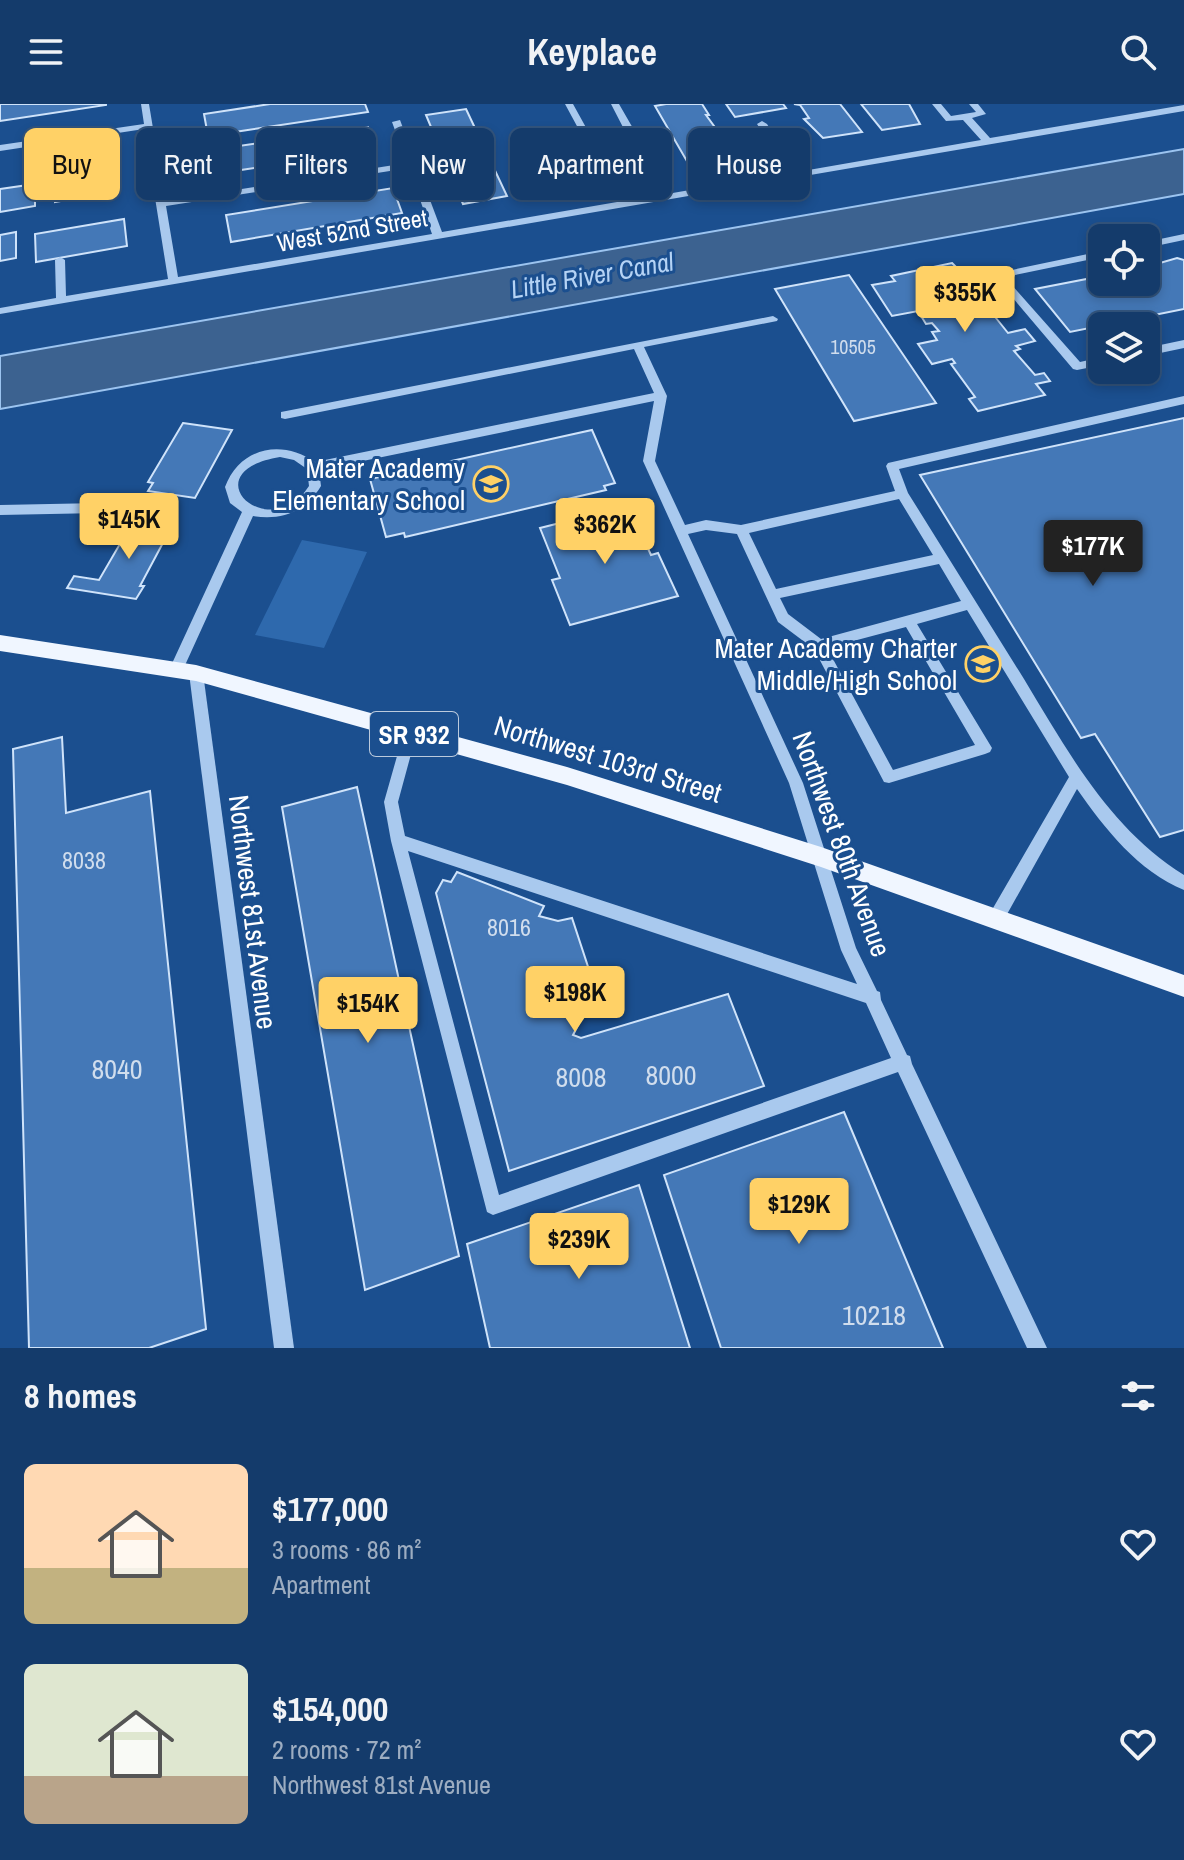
<!DOCTYPE html>
<meta charset="utf-8">
<style>
:root{--surface:#143b6b;--page:#214673;--text:#f1f3f6;--muted:#9dadc1;--line:#33557e;--accent:#ffd166}
body{margin:0;font-family:"Archivo Narrow",sans-serif;background:var(--page);color:var(--text);height:100vh;display:flex;flex-direction:column;font-size:30px;white-space:nowrap}
*{box-sizing:border-box;margin:0}
p{font-size:26px;color:var(--muted)}
.icon{flex:none;width:44px;height:44px;fill:none;stroke:currentColor;stroke-width:2;stroke-linecap:round;stroke-linejoin:round}
.map{position:relative;height:1244px;overflow:hidden}
.drawer{display:flex;flex-direction:column;background:var(--surface);flex:1}
.drawer>*{flex:none}
.banner{position:absolute;left:24px;top:24px;width:1136px;height:72px;display:flex;gap:16px}
.tools{position:absolute;left:1088px;top:120px;display:grid;gap:16px}
.tools a{display:grid;place-items:center;width:72px;height:72px;border-radius:12px;background:var(--surface);box-shadow:0 4px 12px #0003,0 0 0 2px var(--line);font-size:40px}
.price{position:absolute;translate:-50% -68px;padding:0 18px;border-radius:8px;background:var(--accent);color:#111;font-size:26px;line-height:52px;filter:drop-shadow(0 2px 4px #0008)}
.price::after{content:'';position:absolute;left:50%;top:48px;width:24px;height:18px;margin-left:-12px;background:inherit;clip-path:polygon(0 0,100% 0,50% 100%)}
.price.on{background:#222;color:#fff}
ul{padding:0;list-style:none}
li{display:flex;align-items:center;gap:24px;height:200px;padding:0 24px}
li span{display:grid;place-items:center;flex:none;width:224px;height:160px;border-radius:12px;color:#555}
li>.icon{margin-inline-start:auto}
span .icon{width:96px;height:96px;fill:#fffc;stroke-width:1}
li b{font-size:34px}
h2{display:flex;justify-content:space-between;align-items:center;height:96px;padding:0 24px;font-size:34px}
.pill{padding:0 28px;border-radius:12px;background:var(--surface);box-shadow:0 4px 12px #0003,0 0 0 2px var(--line);font-size:28px;line-height:72px}
.pill.on{background:var(--accent);color:#111}
header{display:flex;justify-content:space-between;align-items:center;height:104px;padding:0 24px;background:var(--surface);font-size:36px;font-weight:800}
.map>svg:first-child{display:block}
</style>
<header><svg class="icon" aria-label="menu" viewBox="0 0 24 24"><path d="M4 6h16M4 12h16M4 18h16"/></svg>Keyplace<svg class="icon" aria-label="search" viewBox="0 0 24 24"><circle cx="10" cy="10" r="6"/><path d="M15 15l6 6"/></svg></header>
<div class="map">
<svg width="1184" height="1244" viewBox="0 0 1184 1244">
<rect width="100%" height="100%" fill="#1b4f8f"/>
<path fill="#2e69ad" d="M302 436 367 448 324 544 255 531Z"/>
<path fill="#3c6290" stroke="#9cc4f0" stroke-width="2" d="M1184 45V90L0 305V252Z"/>
<g fill="#4478b7" stroke="#cfe3fa" stroke-width="2">
<path d="M0 0H106V1L0 17Z"/>
<path d="M270 0H365L368 8 208 32 204 10Z"/>
<path d="M666 0H702L709 11H706L722 33 718 34 730 52 688 59 655 2Z"/>
<path d="M726 0H783L786 4 735 13Z"/>
<path d="M794 0H840L862 28 823 34 804 15 809 14 800 1Z"/>
<path d="M861 0H909L920 20 882 26Z"/>
<path d="M466 5 507 92 463 100 426 11Z"/>
<path d="M368 23 375 46 214 70 211 46Z"/>
<path d="M97 57 100 90 55 98 53 63Z"/>
<path d="M35 80V102L0 108V85Z"/>
<path d="M393 84 402 109 231 138 226 111Z"/>
<path d="M124 115 127 142 36 158 35 130Z"/>
<path d="M16 128V154L0 157V131Z"/>
<path d="M1177 154 1184 156V205L1070 228 1035 185 1102 172V178H1146V163Z"/>
<path d="M952 159 960 167 969 165 974 172 964 174 1008 229 1025 225 1035 237 1016 242 1020 245 1014 247 1035 271 1044 269 1050 277 1036 280 1045 291 978 307 969 295 975 293 951 260 955 259 952 255 932 260 918 240 937 236 932 228 939 227 932 219 926 220 918 207 892 212 872 181 895 177 891 172Z"/>
<path d="M849 171 936 299 854 317 775 185Z"/>
<path d="M1184 314V726L1160 733 1095 630 1081 634 920 371Z"/>
<path d="M183 319 232 326 195 394 148 387 153 379 148 378Z"/>
<path d="M592 326 615 379 604 382 606 386 405 433 404 429 386 433 370 375Z"/>
<path d="M628 402 651 451 658 449 678 492 570 521 552 476 560 474 540 424Z"/>
<path d="M135 414 173 420 140 482H144L136 495 67 484 74 472 99 476Z"/>
<path d="M62 633 66 709 150 687 206 1225 149 1244H29L13 645Z"/>
<path d="M357 683 459 1152 365 1186 282 703Z"/>
<path d="M457 768 544 802 539 812 558 817 572 814 596 887 573 931 581 934 728 890 764 982 509 1067 436 789 443 776 451 778Z"/>
<path d="M844 1008 943 1244H721L664 1071Z"/>
<path d="M639 1081 690 1244H490L467 1140Z"/>
</g>
<g fill="none" stroke-linecap="round" stroke-linejoin="round">
<g fill="#a9c9ee" fill-rule="evenodd">
<path d="M141 0H149L165 97 407 59 392 18 400 16 442 128 652 92 644 75V67L604 72 565 0H573L610 67 643 62 611 0H619L653 59 654 75 661 91 788 69 757 20 762 17 767 20 797 68 981 36 963 16 946 17 932 0H941L951 12 976 8 969 0H978L986 10 972 14 990 34 1184 1V7L0 210V204L56 194 55 156 60 153 65 156 66 192 168 175 144 25 0 47V41L144 20ZM409 64 432 130 178 173 166 102Z"/>
<path d="M1184 130V136L1146 144V138Z"/>
<path d="M1102 147V153L1015 171 1011 180 1080 258 1102 253V261L1077 266 1073 265 1001 180 1007 167Z"/>
<path d="M773 212 778 215 777 217 644 243 667 292 655 357 685 421 706 416 741 421 895 387 886 362 888 359 1184 292V300L899 365 908 389C947 451 985 513 1024 575 1068 648 1110 725 1184 771V786C1139 768 1104 724 1077 685L1001 821 995 823 989 821 987 816 989 811 1069 673 967 506 917 520 992 644 990 648 985 650 889 679 884 678 814 545 778 518 737 430 706 426 688 430 803 679 856 844 877 887 880 888 881 896 907 951 910 952 912 960 1047 1244H1027L898 968 493 1111 487 1108 391 737 384 698 405 624 410 622 415 624 417 628 398 698 405 732 857 880 841 846 789 679 643 357 654 297 319 366 321 382C306 407 282 417 253 412L181 570H171L169 566 242 408 230 399 225 383C240 343 282 335 315 358L654 289 634 245 285 315 281 314V308ZM280 353 294 356 307 365 309 382C269 443 189 368 280 353ZM899 395 933 451 776 485 749 429ZM939 460 961 497 821 535 788 510 780 494ZM906 523 975 641 893 666 827 544ZM408 747 866 899 891 954 499 1091Z"/>
<path d="M1184 236V244L1146 252V244Z"/>
<path d="M100 399 106 404 100 409 0 411V401Z"/>
<path d="M196 563 201 565 203 569 294 1244H274L189 569 191 565Z"/>
</g>
<path fill="#f0f6ff" fill-rule="evenodd" d="M0 531 196 561 567 663 821 743 1184 871V893L821 763 567 681 196 577 0 547Z"/>
</g>
<defs>
<symbol id="school-ring" viewBox="-11 -11 22 22"><circle r="9.5" fill="#1b4f8f" stroke="#ffd166" stroke-width="1.5"/><path d="M0-5L7-2L0 1L-7-2ZM-4 1L0 2.5L4 1V4Q0 6-4 4Z" fill="#ffd166"/></symbol>
</defs>
<g fill-rule="evenodd">
<use href="#school-ring" x="471" y="360" width="40" height="40"/>
<use href="#school-ring" x="963" y="540" width="40" height="40"/>
</g>
<g text-anchor="middle" dominant-baseline="central" stroke-width="6" stroke-linejoin="round" paint-order="stroke">
<g font-size="20" fill="#d0dded">
<text x="853" y="242">10505</text>
</g>
<g font-size="24" fill="#fff" stroke="#1b4f8f">
<text transform="translate(352 126) rotate(-10)">West 52nd Street</text>
</g>
<g font-size="24" fill="#d0dded">
<text x="84" y="756">8038</text>
<text x="509" y="823">8016</text>
</g>
<g font-size="26" font-style="italic" fill="#b5d3f5" stroke="#1b4f8f">
<text transform="translate(592 171) rotate(-10)">Little River Canal</text>
</g>
<rect fill="#1b4f8f" stroke="#bbcadd" stroke-width="2" x="370" y="608" width="88" height="44" rx="6"/>
<g font-size="26" font-weight="bold" fill="#fff">
<text x="414" y="630">SR 932</text>
</g>
<g font-size="28" fill="#fff" stroke="#1b4f8f" text-anchor="end">
<text x="465" y="364">Mater Academy<tspan x="465" dy="32">Elementary School</tspan></text>
<text x="957" y="544">Mater Academy Charter<tspan x="957" dy="32">Middle/High School</tspan></text>
</g>
<g font-size="28" fill="#fff" stroke="#1b4f8f">
<text transform="translate(608 655) rotate(17)">Northwest 103rd Street</text>
<text transform="translate(842 740) rotate(70)">Northwest 80th Avenue</text>
<text transform="translate(253 808) rotate(83)">Northwest 81st Avenue</text>
</g>
<g font-size="28" fill="#d0dded">
<text x="117" y="965">8040</text>
<text x="671" y="971">8000</text>
<text x="581" y="973">8008</text>
<text x="874" y="1211">10218</text>
</g>
</g>
</svg>
<div class="tools">
<a><svg class="icon" aria-label="locate" viewBox="0 0 24 24"><circle cx="12" cy="12" r="6"/><path d="M12 2v4M12 18v4M2 12h4M18 12h4"/></svg></a>
<a><svg class="icon" aria-label="layers" viewBox="0 0 24 24"><path d="M12 4l9 5-9 5-9-5zM3 14l9 5 9-5"/></svg></a>
</div>
<b class="price" style="left:965px;top:230px">$355K</b>
<b class="price" style="left:129px;top:457px">$145K</b>
<b class="price" style="left:605px;top:462px">$362K</b>
<b class="price on" style="left:1093px;top:484px">$177K</b>
<b class="price" style="left:575px;top:930px">$198K</b>
<b class="price" style="left:368px;top:941px">$154K</b>
<b class="price" style="left:799px;top:1142px">$129K</b>
<b class="price" style="left:579px;top:1177px">$239K</b>
<div class="banner">
<a class="pill on">Buy</a>
<a class="pill">Rent</a>
<a class="pill">Filters</a>
<a class="pill">New</a>
<a class="pill">Apartment</a>
<a class="pill">House</a>
</div>
</div>
<section class="drawer">
<h2>8 homes<svg class="icon" aria-label="filters" viewBox="0 0 24 24"><path d="M4 7h16M4 17h16"/><circle cx="9" cy="7" r="2"/><circle cx="15" cy="17" r="2"/></svg></h2>
<ul>
<li><span style="background:linear-gradient(#ffd9b3 65%,#c2b280 0)"><svg class="icon" aria-label="home" viewBox="0 0 24 24"><path d="M3 11l9-7 9 7M6 9v11h12V9"/></svg></span><div><b>$177,000</b><p>3 rooms · 86 m²</p><p>Apartment</p></div><svg class="icon" aria-label="heart" viewBox="0 0 24 24"><path d="M12 20l-8-8c-3-5 5-10 8-4 3-6 11-1 8 4z"/></svg></li>
<li><span style="background:linear-gradient(#dfe7d0 70%,#b9a48a 0)"><svg class="icon" aria-label="home" viewBox="0 0 24 24"><path d="M3 11l9-7 9 7M6 9v11h12V9"/></svg></span><div><b>$154,000</b><p>2 rooms · 72 m²</p><p>Northwest 81st Avenue</p></div><svg class="icon" aria-label="heart" viewBox="0 0 24 24"><path d="M12 20l-8-8c-3-5 5-10 8-4 3-6 11-1 8 4z"/></svg></li>
</ul>
</section>
